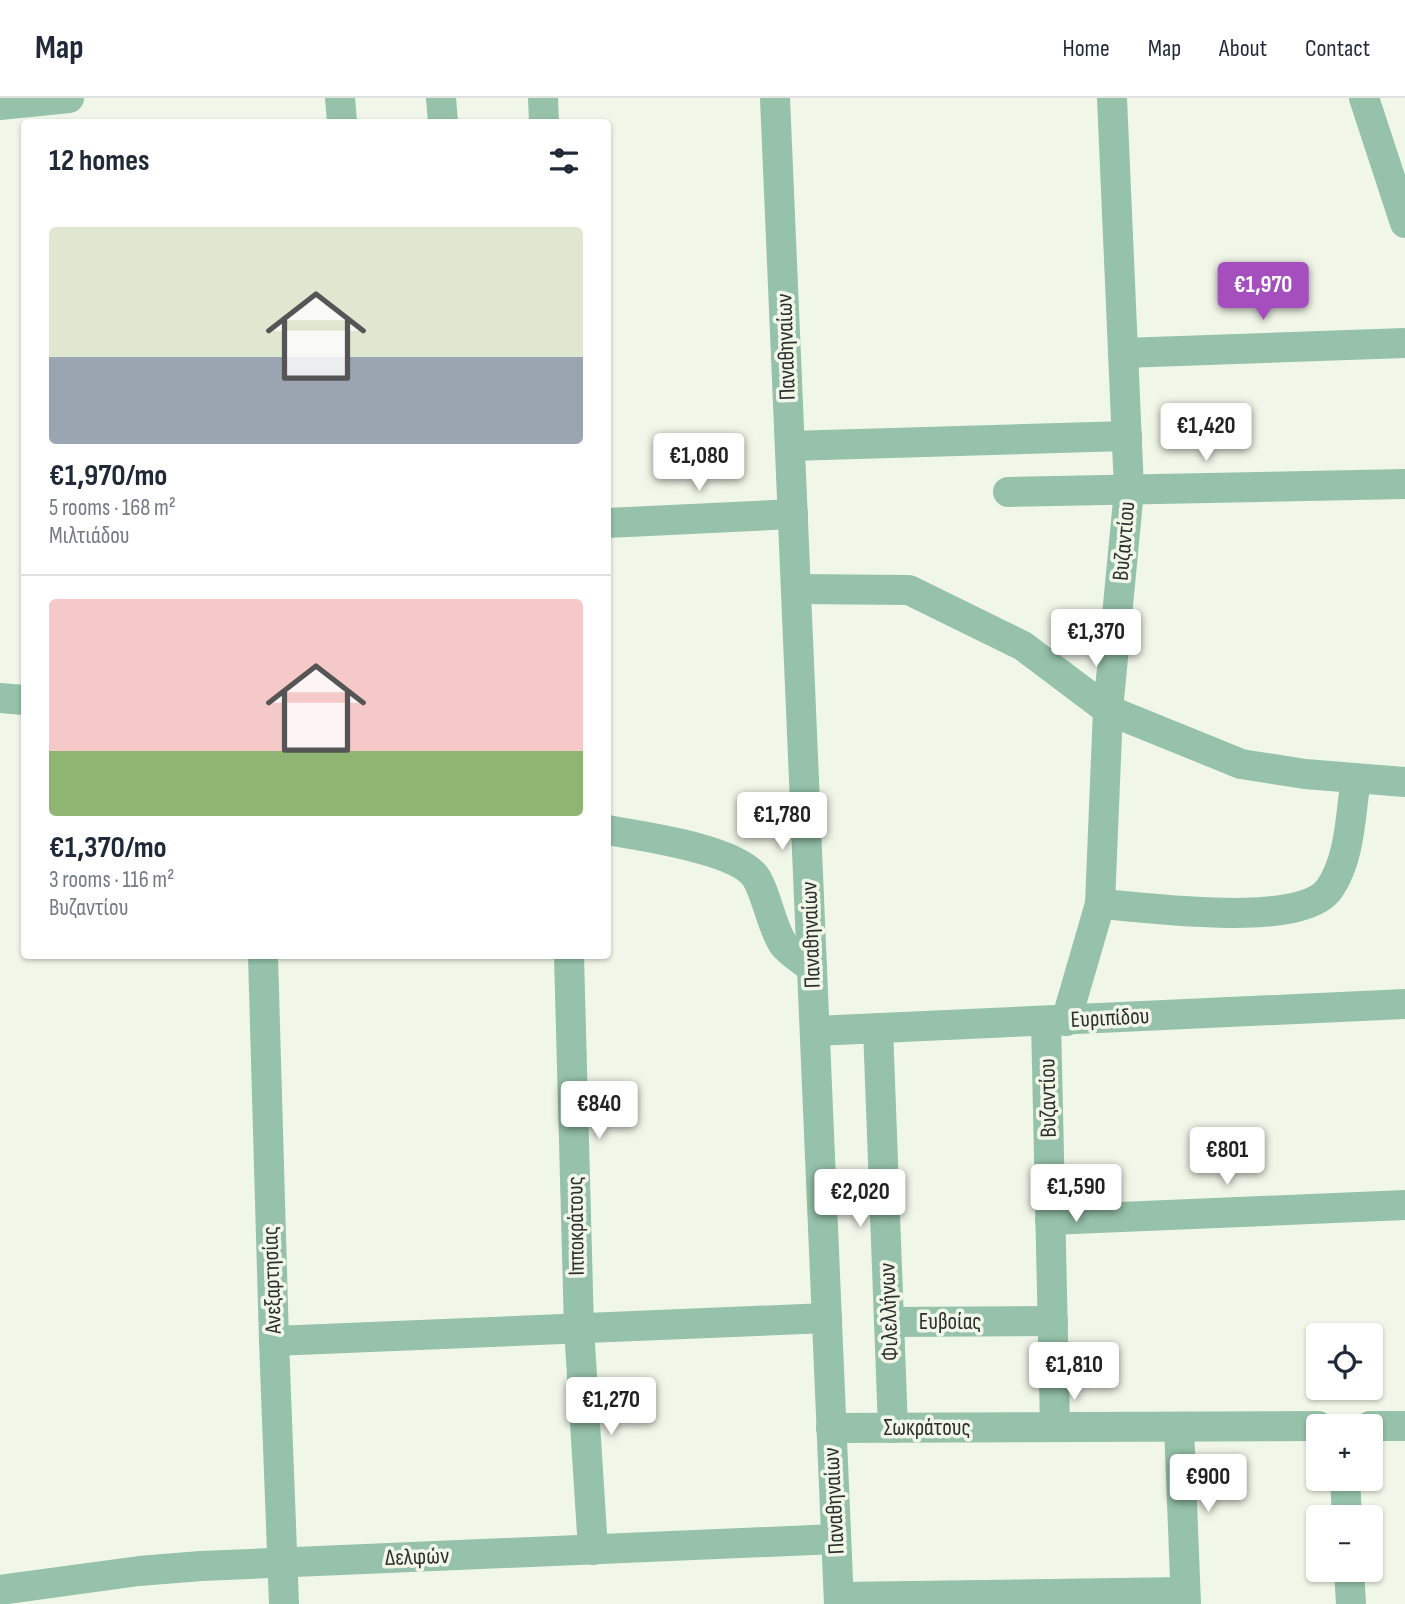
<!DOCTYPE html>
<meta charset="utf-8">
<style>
:root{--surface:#fff;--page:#f2f2f3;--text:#1f2937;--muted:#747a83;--line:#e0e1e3;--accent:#a44fbd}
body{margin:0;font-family:"Sofia Sans Condensed",sans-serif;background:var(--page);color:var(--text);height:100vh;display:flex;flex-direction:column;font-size:26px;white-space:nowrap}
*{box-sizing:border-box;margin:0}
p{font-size:23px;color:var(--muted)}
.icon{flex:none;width:38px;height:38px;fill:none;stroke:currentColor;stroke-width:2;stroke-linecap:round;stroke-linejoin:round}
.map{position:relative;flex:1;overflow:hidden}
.sheet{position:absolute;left:21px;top:21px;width:590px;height:840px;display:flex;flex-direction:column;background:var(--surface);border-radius:7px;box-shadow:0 2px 5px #0004}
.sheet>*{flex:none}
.controls{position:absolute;left:1306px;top:1225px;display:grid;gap:14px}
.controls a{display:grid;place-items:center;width:77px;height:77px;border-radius:7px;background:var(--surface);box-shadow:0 2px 5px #0004;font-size:35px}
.price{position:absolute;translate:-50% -60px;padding:0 16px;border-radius:7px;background:#fff;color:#222;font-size:23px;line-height:46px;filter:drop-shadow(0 2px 4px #0008)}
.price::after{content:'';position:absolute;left:50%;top:42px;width:21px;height:16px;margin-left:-10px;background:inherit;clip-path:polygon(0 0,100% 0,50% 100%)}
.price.selected{background:var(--accent);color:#fff}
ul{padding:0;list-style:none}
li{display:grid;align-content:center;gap:14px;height:371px;padding:0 28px}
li+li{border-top:2px solid var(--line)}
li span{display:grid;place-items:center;height:217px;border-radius:7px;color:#555}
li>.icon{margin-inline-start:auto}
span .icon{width:126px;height:126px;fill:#fffc;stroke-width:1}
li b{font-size:30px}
h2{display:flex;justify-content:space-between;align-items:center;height:84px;padding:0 28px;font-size:30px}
header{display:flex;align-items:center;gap:42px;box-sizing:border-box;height:98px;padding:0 35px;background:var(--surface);border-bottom:2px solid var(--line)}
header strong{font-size:33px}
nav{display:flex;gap:38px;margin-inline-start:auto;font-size:24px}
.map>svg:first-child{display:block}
</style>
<header>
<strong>Map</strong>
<nav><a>Home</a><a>Map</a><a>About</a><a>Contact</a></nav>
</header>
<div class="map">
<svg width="1405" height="1506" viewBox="0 0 1405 1506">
<rect width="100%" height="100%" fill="#f1f7e8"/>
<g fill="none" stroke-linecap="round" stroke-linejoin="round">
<g stroke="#95c2a8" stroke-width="30">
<path d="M340 0 342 24"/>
<path d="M441 0 443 24"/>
<path d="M543 0 544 24"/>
<path d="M775 0 839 1506"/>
<path d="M1364 0 1405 125"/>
<path d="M0 7 69 0"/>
<path d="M1123 255 1405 245"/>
<path d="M790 348 1127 338"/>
<path d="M1008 394 1405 386"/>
<path d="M607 425 793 416"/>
<path d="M796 491 909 492 1023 548 1108 612 1241 666 1305 676 1405 684"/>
<path d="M0 600 24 602"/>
<path d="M607 732C641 738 740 751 757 781 768 801 771 827 783 846 790 855 803 863 812 870"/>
<path d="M1100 806C1147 809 1303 832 1330 790 1351 758 1350 717 1356 681"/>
<path d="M263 858 274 1243 284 1506"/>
<path d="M569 858 579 1230 593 1452"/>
<path d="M1046 923 1055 1329"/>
<path d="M1066 923 1100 806 1108 612 1129 392 1112 0"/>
<path d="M878 930 893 1330"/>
<path d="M815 933C1012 925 1208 914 1405 906"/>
<path d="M1050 1122 1405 1107"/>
<path d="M889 1224 1053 1223"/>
<path d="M274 1243 827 1220"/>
<path d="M1370 1328H1405"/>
<path d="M1179 1329 1186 1506"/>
<path d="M831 1330 1318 1328"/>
<path d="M1345 1381 1347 1419"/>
<path d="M1349 1472 1351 1506"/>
<path d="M0 1492 139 1473 201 1468 836 1441"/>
<path d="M839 1499 1185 1494"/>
</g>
</g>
<g text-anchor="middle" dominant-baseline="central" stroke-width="7" stroke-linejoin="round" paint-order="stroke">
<g font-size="23" fill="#2d2f29" stroke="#f1f7e8">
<text transform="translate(786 249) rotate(-92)">Παναθηναίων</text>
<text transform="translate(1124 443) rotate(-85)">Βυζαντίου</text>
<text transform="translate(811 837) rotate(-92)">Παναθηναίων</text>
<text transform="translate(1110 920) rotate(-3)">Ευριπίδου</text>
<text transform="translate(1048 1000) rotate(-91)">Βυζαντίου</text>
<text transform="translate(576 1128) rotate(-91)">Ιπποκράτους</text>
<text transform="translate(272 1182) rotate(-92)">Ανεξαρτησίας</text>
<text transform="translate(889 1214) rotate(-92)">Φιλελλήνων</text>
<text x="950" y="1224">Ευβοίας</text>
<text x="927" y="1330">Σωκράτους</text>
<text transform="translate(834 1403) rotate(-93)">Παναθηναίων</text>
<text transform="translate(417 1459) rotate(-2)">Δελφών</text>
</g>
</g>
</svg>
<div class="controls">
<a><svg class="icon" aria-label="locate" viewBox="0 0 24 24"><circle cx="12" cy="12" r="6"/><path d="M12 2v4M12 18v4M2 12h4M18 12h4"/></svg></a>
<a>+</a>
<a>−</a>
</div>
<b class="price selected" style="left:1263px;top:224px">€1,970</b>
<b class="price" style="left:1206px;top:365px">€1,420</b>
<b class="price" style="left:699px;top:395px">€1,080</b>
<b class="price" style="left:1096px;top:571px">€1,370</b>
<b class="price" style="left:782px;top:754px">€1,780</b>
<b class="price" style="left:599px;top:1043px">€840</b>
<b class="price" style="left:1227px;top:1089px">€801</b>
<b class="price" style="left:1076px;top:1126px">€1,590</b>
<b class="price" style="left:860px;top:1131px">€2,020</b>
<b class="price" style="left:1074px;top:1304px">€1,810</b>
<b class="price" style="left:611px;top:1339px">€1,270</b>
<b class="price" style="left:1208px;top:1416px">€900</b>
<section class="sheet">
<h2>12 homes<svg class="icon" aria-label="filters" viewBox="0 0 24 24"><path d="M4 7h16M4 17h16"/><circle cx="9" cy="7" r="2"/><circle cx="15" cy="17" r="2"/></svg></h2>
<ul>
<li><span style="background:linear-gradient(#dfe7d0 60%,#9aa5b1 0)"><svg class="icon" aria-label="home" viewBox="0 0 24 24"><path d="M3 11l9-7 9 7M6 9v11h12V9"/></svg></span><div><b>€1,970/mo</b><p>5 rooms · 168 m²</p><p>Μιλτιάδου</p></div></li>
<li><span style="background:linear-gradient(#f6c9c9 70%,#8fb573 0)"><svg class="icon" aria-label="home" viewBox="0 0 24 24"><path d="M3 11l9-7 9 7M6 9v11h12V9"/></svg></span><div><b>€1,370/mo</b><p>3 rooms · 116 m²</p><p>Βυζαντίου</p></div></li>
</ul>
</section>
</div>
